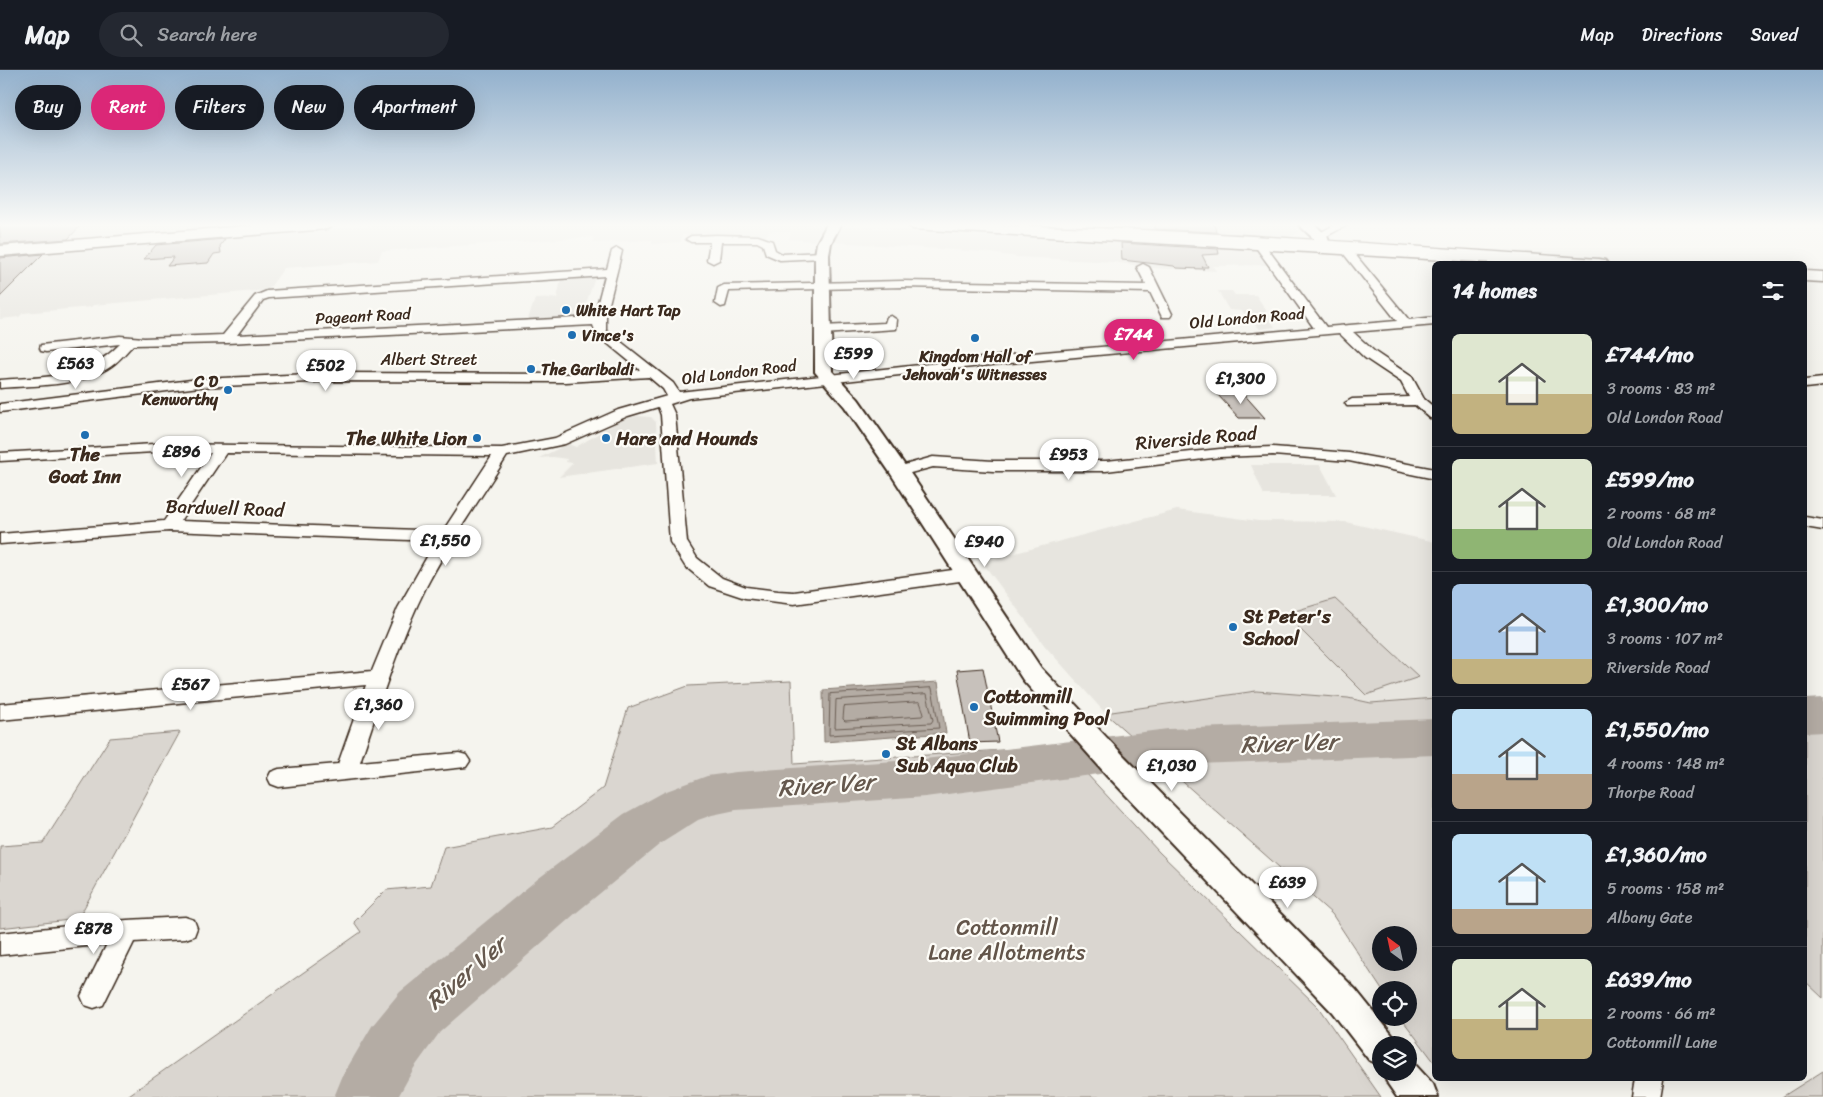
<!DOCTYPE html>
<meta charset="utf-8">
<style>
:root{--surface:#171b24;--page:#242831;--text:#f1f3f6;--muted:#9ea1a6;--line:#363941;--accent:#db2777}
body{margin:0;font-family:Sriracha,sans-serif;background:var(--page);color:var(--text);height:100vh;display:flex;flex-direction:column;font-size:19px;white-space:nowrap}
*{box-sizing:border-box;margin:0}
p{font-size:16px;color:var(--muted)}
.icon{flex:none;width:28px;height:28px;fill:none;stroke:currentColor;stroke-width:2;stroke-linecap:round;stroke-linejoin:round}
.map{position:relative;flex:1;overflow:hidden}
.details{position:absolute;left:1432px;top:191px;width:375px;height:820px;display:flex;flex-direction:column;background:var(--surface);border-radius:8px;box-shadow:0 5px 20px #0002}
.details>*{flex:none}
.top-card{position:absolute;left:15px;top:15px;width:475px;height:45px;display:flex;gap:10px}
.needle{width:32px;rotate:327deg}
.tools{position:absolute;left:1372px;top:856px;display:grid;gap:10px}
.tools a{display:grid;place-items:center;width:45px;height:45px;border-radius:50%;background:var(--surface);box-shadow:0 5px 20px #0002;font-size:25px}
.price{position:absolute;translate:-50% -42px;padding:0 11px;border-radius:18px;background:#fff;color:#222;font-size:16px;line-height:32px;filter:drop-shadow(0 1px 2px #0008)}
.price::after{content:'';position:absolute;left:50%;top:30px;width:15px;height:11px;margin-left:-8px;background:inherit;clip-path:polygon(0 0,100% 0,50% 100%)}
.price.active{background:var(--accent);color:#fff}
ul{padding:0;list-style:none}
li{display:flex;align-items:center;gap:15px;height:125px;padding:0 20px}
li+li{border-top:1px solid var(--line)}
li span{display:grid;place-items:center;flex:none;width:140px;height:100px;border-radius:8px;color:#555}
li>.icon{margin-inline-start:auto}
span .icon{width:60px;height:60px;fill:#fffc;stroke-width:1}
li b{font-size:21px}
h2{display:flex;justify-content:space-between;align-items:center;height:60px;padding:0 20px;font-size:21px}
.tag{padding:0 18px;border-radius:22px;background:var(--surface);box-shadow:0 5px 20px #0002;font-size:18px;line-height:45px}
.tag.active{background:var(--accent);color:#fff}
header{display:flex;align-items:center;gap:30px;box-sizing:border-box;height:70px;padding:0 25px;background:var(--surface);border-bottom:1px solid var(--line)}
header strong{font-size:24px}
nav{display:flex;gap:28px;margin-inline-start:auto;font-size:18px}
.search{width:350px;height:45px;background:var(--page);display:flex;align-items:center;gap:12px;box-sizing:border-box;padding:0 18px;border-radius:28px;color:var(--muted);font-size:19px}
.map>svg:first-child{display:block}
</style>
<header>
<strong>Map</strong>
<div class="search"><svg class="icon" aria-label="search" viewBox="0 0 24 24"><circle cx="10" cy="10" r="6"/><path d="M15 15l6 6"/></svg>Search here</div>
<nav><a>Map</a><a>Directions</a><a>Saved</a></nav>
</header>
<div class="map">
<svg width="1823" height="1027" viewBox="0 0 1823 1027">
<rect width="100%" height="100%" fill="#f5f4ee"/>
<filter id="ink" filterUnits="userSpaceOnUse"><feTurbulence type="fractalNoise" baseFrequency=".02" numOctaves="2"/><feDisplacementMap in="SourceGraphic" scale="10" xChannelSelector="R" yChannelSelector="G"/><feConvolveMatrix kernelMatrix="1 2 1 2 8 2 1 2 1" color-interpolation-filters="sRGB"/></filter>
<g filter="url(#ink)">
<g fill="#e7e5df">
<path d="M3 154H259L0 177V157Z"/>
<path d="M394 154H803L823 155 814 171 789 169 791 162 769 161 765 168 682 165 681 172 652 174V170L594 173 593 167 382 181 378 191 284 198 268 220 93 235 91 237 23 243 19 247 0 249V184Z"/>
<path d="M1107 154H1293L1300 162 1287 169 1106 160Z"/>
<path d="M840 156 1257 180 1267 195 1213 196 1216 201 1152 198 1113 192 1017 187 984 182 833 172Z"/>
<path d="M595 208 583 242 569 248 528 249 535 229 557 228 561 210Z"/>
<path d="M1218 221H1232L1235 225H1256L1266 240 1265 243 1275 257 1260 259 1242 241 1229 240Z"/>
<path d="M637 346 651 347 656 352 658 393 559 407 573 393 566 392 567 389 553 387 539 388 568 374 576 377 621 350Z"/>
<path d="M1251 395H1320L1336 425H1264Z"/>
<path d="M1177 440 1258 451 1345 452 1435 472V628L1371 633 1348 628 1214 627 1105 643 1045 576 982 492Z"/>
</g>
<g fill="#dad6d0" stroke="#8a8077" fill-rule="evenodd">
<path d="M1335 529 1419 607 1366 625 1285 544Z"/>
<path d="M791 611 794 694 1061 676 1159 782 1318 937 1381 1027H126L361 862 354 852 386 820 431 816 444 777 552 757 603 718 628 638 688 616Z"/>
<path d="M1256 621 1348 628 1371 633 1435 628V993L1401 948H1409V920H1382L1332 844 1105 643ZM1381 865H1409V892H1381Z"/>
<path d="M1805 632 1823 633V928L1805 911Z"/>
<path d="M180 662 78 849 0 858V776L43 773 110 668Z"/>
<path d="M1823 1001V1027H1782Z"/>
</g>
<path fill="#b4aca4" stroke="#84786e" d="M938 612 946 663 824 672 823 620Z"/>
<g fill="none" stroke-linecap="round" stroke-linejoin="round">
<g stroke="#6b5e54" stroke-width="1">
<path d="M932 618 939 658 829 665 830 624Z"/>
<path d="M927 624 933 650 931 653 835 658 836 630Z"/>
<path d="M920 632 924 643 922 646 845 651 843 649 844 637Z"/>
</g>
<g fill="#b4aca4" fill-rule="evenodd">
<path d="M1823 628V662L1805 663V629Z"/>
<path d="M1435 649V685L1168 695 925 727 736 740 712 745 698 750 660 774 577 842 440 962 414 998 398 1027H334L343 1005 372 956 400 922 539 808 624 744 664 722 707 706 736 702 925 689 1168 659Z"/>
</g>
</g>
<g fill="#c7c1bb" stroke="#3b2a1e">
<path d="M0 154H82L68 169 0 174Z"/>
<path d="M1155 154H1214L1216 162 1155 159Z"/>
<path d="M225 169 220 176 221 183 214 184 208 193 167 196 174 187 144 189 156 175Z"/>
<path d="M1121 173 1218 179 1219 184 1202 185 1208 197H1202L1204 199 1176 198 1174 196 1122 190Z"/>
<path d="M43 184 0 227V188Z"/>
<path d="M1241 321 1265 348H1239L1217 324Z"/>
<path d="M983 598 998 672 970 673 957 600Z"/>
</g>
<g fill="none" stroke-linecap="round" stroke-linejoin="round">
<defs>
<g id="minor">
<path d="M1336 154H1349L1323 168H1315L1314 166Z"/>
<path d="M716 165 758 166 772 171 775 180 782 184 822 182 827 185 822 188 780 190 766 184 763 175 757 172H721L719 190 713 193 707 190 710 172H691L686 169 691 166Z"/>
<path d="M1260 173 1264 174 1326 257 1397 251 1340 179 1345 176 1349 177 1409 250 1435 247V255L1353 262 1375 282 1412 307 1424 329 1435 338V349L1430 348 1415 335 1347 336 1345 333 1352 329 1409 327 1401 312 1365 288 1339 263 1000 294 689 328 670 334 675 345 687 472 697 488 722 508 746 517 778 521 794 522 967 498 973 500 976 504 973 508 967 510 794 534 745 528 709 516 685 496 670 472 661 345 658 337 628 346 565 374 507 386C479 431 450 471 426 517 398 573 380 633 360 692L459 683 466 685 470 691 466 697 279 717 271 714 268 708 271 702 279 699 338 694 366 615 0 650V634L372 601 398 538 436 471 169 461 0 474V464L164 451 211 383 154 382 0 391V383L154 374 502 378 555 368 618 340 667 326 663 319 649 307 566 312 334 311 199 317 0 342V334L199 309 334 303 566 304 640 300 596 264 593 255 227 273 133 275C125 283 118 293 107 299 76 317 35 315 0 318V310C48 306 83 311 120 274L46 282 41 281 40 278 41 275 120 266 144 268 223 265 255 226 267 221 607 199 612 181 617 178 622 181 606 246V260L673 313 679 322 1000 286 1314 258 1255 176ZM605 206 594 247 237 265 263 230 269 228ZM226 383 492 386 443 461 180 451Z"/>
<path d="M1143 194 1149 197 1172 244 1170 247H1162L1150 222 902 217 729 221 725 236 721 237 715 233 718 218 724 215 902 211 1146 215 1137 197Z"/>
<path d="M891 246 897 250 896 259 823 264 817 260 823 256 885 253 887 247Z"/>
<path d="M1823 308V316L1805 318V310Z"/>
<path d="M1273 377 1349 383 1435 399V409L1349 391 1273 385 1220 387 1106 401H993L933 397 899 406 891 401 894 398 933 387 993 391H1106L1220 379Z"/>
<path d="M1805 447 1823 450V460L1805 457Z"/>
<path d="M185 847 194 850 197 858 194 866 185 869 134 872 103 935 94 938 85 935 81 926 107 874 0 885V863L127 850Z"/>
<path d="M1635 1009H1663L1660 1027H1632Z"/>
</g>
<g id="tertiary">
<path d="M827 154H841L831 173 829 185 832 301 858 329 906 397 1041 598 1125 687 1356 920 1393 966 1397 975H1381V995L1369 990 1332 942 1105 703 1023 610 889 401 845 337 815 302V185L817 173Z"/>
<path d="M1409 988 1433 1014 1438 1027H1397L1388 1014 1383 1002H1409Z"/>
</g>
<path id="secondary" d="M1298 154H1314L1327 166 1331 177 1328 180H1318L1315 170Z"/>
<g id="primary">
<path d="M267 154H335L327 159 0 186V176Z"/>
<path d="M905 154C1136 154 1368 174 1599 189L1605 190 1608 194H1514L913 159Z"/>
<path d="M1805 201 1823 202V212L1805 211Z"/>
</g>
</defs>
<use href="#minor" stroke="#3b2a1e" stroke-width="3"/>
<use href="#tertiary" stroke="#3b2a1e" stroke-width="4"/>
<use href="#secondary" stroke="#3b2a1e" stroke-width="4"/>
<use href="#primary" stroke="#3b2a1e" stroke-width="3"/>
<use href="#minor" fill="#fdfcf7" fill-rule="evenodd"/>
<use href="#tertiary" fill="#fdfcf7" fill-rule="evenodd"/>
<use href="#secondary" fill="#fdfcf7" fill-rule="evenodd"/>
<use href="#primary" fill="#fdfcf7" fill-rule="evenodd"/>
</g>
</g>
<linearGradient id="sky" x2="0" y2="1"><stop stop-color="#93b1cd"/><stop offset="0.52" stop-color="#fafaf7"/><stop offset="1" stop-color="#fafaf7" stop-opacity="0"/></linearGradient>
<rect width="1823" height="298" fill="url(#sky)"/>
<g fill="#1f6fb2" stroke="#fdfcf7" stroke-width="2">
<circle cx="566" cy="240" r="5"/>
<circle cx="572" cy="265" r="5"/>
<circle cx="975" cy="268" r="5"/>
<circle cx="531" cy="299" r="5"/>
<circle cx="228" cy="320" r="5"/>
<circle cx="85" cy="365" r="5"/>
<circle cx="477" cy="368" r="5"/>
<circle cx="606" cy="368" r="5"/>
<circle cx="1233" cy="557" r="5"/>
<circle cx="974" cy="637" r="5"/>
<circle cx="886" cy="684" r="5"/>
</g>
<g text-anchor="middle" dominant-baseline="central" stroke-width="4.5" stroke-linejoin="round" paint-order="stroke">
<g font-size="16" font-weight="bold" fill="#3b2a1e" stroke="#fdfcf7" text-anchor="start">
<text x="576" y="240">White Hart Tap</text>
<text x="582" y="265">Vince's</text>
<text x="975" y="286" text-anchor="middle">Kingdom Hall of<tspan x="975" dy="18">Jehovah's Witnesses</tspan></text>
<text x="541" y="299">The Garibaldi</text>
<text x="218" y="311" text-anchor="end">C D<tspan x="218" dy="18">Kenworthy</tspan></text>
</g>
<g font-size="16" fill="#3b2a1e" stroke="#fdfcf7">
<text transform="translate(363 246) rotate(-3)">Pageant Road</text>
<text transform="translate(1247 248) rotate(-5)">Old London Road</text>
<text x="429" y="289">Albert Street</text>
<text transform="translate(739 302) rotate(-7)">Old London Road</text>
</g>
<g font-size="19" font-weight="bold" fill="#3b2a1e" stroke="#fdfcf7" text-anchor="start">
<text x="467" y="368" text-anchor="end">The White Lion</text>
<text x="616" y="368">Hare and Hounds</text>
<text x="85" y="384" text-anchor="middle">The<tspan x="85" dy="22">Goat Inn</tspan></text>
<text x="1243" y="546">St Peter's<tspan x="1243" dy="22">School</tspan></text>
<text x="984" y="626">Cottonmill<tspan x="984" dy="22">Swimming Pool</tspan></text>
<text x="896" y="673">St Albans<tspan x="896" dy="22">Sub Aqua Club</tspan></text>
</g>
<g font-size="19" fill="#3b2a1e" stroke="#fdfcf7">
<text transform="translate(1196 368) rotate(-5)">Riverside Road</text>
<text transform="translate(225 438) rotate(2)">Bardwell Road</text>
</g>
<g font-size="22" fill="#63554a" stroke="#fdfcf7">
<text x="1007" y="857">Cottonmill<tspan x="1007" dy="25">Lane Allotments</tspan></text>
</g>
<g font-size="24" font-style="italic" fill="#65584d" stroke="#fdfcf7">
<text transform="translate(1289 673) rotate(-2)">River Ver</text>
<text transform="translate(826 715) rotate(-4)">River Ver</text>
<text transform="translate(466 903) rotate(-41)">River Ver</text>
</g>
</g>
</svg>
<div class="tools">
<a><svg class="needle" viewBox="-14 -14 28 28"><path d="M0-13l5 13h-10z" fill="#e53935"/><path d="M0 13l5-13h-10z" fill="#9ea1a6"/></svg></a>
<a><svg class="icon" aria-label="locate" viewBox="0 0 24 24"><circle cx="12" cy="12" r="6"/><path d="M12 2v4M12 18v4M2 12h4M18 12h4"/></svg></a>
<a><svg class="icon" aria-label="layers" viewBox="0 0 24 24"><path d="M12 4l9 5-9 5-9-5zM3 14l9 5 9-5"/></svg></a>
</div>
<b class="price active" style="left:1134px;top:291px">£744</b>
<b class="price" style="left:854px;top:310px">£599</b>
<b class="price" style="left:76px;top:320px">£563</b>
<b class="price" style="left:326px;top:322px">£502</b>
<b class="price" style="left:1241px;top:335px">£1,300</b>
<b class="price" style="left:182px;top:408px">£896</b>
<b class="price" style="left:1069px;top:411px">£953</b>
<b class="price" style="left:446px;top:497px">£1,550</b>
<b class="price" style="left:985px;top:498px">£940</b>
<b class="price" style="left:191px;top:641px">£567</b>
<b class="price" style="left:379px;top:661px">£1,360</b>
<b class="price" style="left:1172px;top:722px">£1,030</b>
<b class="price" style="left:1288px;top:839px">£639</b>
<b class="price" style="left:94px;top:885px">£878</b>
<div class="top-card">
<a class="tag">Buy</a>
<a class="tag active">Rent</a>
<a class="tag">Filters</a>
<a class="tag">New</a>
<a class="tag">Apartment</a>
</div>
<section class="details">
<h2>14 homes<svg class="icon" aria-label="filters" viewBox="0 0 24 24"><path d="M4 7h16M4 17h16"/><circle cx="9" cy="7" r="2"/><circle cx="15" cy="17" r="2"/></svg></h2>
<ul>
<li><span style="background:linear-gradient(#dfe7d0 60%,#c2b280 0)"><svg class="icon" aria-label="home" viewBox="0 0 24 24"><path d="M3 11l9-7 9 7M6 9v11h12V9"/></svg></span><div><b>£744/mo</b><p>3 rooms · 83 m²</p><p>Old London Road</p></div></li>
<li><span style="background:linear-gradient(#dfe7d0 70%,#8fb573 0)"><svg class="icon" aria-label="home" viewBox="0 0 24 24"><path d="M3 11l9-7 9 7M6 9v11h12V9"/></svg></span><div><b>£599/mo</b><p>2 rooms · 68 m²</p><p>Old London Road</p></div></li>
<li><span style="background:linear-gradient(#a9c7e8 75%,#c2b280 0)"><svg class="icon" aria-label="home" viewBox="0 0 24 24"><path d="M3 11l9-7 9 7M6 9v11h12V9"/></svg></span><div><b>£1,300/mo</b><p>3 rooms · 107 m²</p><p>Riverside Road</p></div></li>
<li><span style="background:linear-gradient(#bfe0f5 65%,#b9a48a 0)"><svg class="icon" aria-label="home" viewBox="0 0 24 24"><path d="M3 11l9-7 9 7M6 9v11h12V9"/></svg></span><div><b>£1,550/mo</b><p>4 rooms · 148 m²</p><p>Thorpe Road</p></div></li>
<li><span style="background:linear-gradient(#bfe0f5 75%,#b9a48a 0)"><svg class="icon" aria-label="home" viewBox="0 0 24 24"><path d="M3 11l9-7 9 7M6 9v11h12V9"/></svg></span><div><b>£1,360/mo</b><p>5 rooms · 158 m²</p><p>Albany Gate</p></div></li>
<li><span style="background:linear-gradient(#dfe7d0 60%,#c2b280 0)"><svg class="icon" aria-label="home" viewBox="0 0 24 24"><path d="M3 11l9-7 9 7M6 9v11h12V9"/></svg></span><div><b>£639/mo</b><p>2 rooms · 66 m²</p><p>Cottonmill Lane</p></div></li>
</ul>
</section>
</div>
